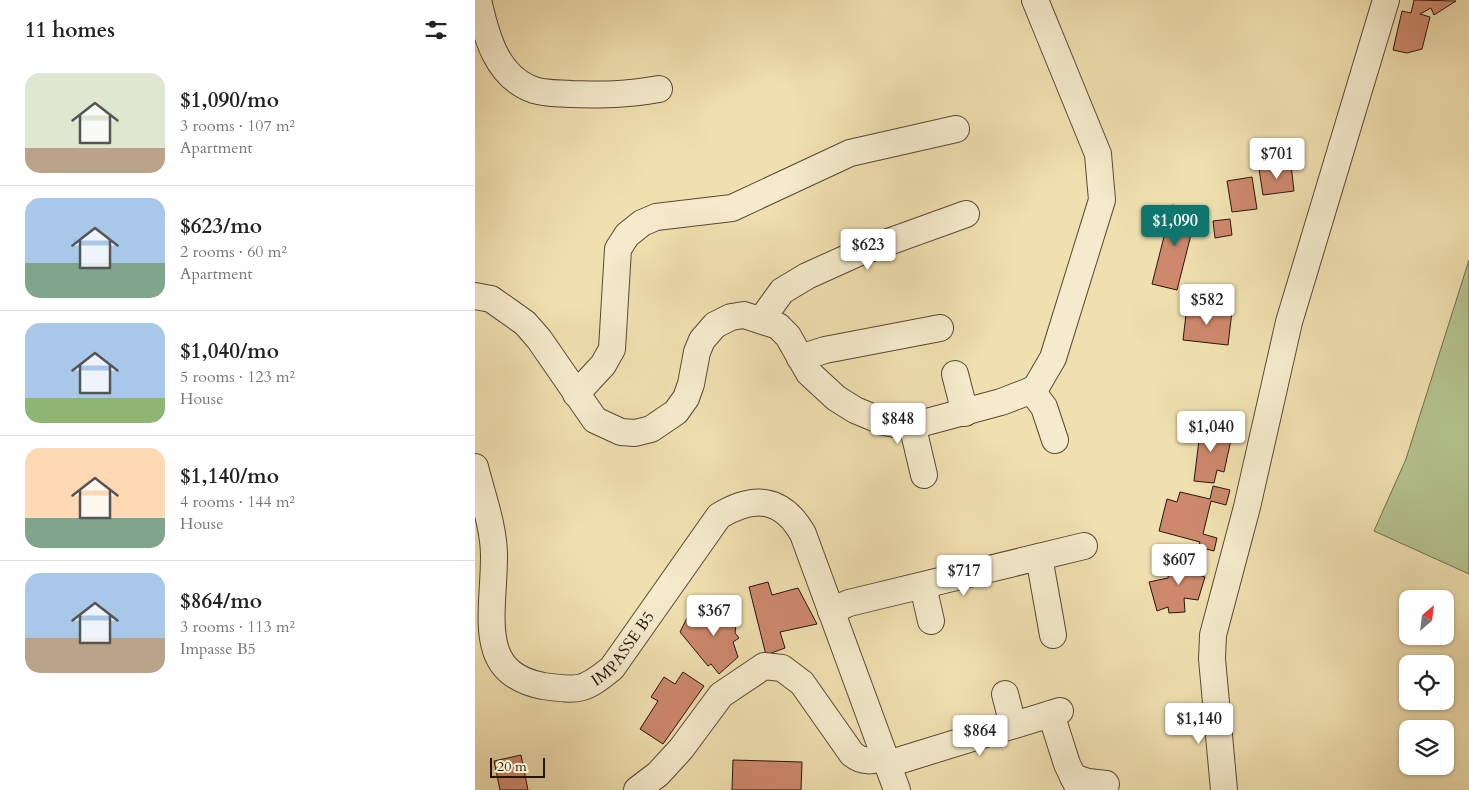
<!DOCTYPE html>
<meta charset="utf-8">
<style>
:root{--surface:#fff;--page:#f6f6f6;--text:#222;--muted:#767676;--line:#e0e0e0;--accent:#0f766e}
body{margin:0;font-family:Cardo,serif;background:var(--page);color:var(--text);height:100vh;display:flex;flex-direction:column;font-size:19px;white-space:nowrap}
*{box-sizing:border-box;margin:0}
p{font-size:16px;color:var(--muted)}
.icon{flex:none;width:28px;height:28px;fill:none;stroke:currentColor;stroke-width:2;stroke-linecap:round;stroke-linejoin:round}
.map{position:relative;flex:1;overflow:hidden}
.sheet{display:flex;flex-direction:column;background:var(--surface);width:475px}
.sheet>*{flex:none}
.needle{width:32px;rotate:28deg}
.fabs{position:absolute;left:924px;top:590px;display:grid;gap:10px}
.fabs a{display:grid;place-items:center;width:55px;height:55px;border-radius:10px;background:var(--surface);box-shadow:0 1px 4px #0004;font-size:25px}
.scale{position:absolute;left:15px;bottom:12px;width:55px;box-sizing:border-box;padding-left:5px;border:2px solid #27140d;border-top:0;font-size:14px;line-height:18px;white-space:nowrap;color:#27140d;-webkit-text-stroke:4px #f5ebcc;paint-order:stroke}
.price{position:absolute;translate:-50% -42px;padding:0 11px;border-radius:5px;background:#fff;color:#222;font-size:16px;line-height:32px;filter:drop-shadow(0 1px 2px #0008)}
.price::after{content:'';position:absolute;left:50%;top:30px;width:15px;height:11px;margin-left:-8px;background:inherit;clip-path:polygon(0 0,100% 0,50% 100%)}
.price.active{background:var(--accent);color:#fff}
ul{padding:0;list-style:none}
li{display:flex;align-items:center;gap:15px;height:125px;padding:0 25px}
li+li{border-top:1px solid var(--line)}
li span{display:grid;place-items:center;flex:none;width:140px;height:100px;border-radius:15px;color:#555}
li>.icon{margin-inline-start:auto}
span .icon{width:60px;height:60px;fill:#fffc;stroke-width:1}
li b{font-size:21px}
h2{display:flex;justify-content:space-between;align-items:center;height:60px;padding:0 25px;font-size:21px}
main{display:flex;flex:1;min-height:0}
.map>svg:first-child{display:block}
</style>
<main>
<section class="sheet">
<h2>11 homes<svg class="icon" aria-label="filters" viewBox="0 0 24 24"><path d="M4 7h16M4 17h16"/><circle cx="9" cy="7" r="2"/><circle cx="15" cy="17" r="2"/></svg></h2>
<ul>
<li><span style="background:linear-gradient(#dfe7d0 75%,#b9a48a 0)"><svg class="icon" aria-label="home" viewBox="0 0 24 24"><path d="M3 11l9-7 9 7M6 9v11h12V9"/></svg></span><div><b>$1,090/mo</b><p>3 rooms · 107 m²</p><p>Apartment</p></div></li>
<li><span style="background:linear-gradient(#a9c7e8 65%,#7fa58c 0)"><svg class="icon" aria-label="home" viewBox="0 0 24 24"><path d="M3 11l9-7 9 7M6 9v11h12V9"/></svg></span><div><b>$623/mo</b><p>2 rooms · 60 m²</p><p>Apartment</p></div></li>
<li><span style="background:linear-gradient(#a9c7e8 75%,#8fb573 0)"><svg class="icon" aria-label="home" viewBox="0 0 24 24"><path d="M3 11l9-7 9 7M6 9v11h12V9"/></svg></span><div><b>$1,040/mo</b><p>5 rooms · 123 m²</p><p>House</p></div></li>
<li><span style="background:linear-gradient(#ffd9b3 70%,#7fa58c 0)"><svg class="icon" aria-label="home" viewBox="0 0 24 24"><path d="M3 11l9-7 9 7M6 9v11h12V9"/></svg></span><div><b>$1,140/mo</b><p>4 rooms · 144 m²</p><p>House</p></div></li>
<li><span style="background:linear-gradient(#a9c7e8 65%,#b9a48a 0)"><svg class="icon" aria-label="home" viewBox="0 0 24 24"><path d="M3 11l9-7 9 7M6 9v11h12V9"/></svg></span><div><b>$864/mo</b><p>3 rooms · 113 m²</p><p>Impasse B5</p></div></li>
</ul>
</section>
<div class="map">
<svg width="994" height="790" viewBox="0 0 994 790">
<rect width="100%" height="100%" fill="#f0e0b0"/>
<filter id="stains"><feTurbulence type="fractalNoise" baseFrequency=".004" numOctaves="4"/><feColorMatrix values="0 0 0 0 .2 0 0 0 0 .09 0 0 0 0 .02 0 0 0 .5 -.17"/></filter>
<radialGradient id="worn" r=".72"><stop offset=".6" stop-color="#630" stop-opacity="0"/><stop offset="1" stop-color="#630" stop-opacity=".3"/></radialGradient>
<path fill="#b4c390" stroke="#6e6c4e" d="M994 260V574L899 531 931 459Z"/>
<g fill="#ce896d" stroke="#27140d">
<path d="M939 0 981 1 959 15 956 8 945 14 955 17 947 49 932 53 918 50 927 11 936 13Z"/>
<path d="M816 165 819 191 788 195 784 169Z"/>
<path d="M777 177 782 209 757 212 752 181Z"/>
<path d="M697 205 722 211 702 290 677 284Z"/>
<path d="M755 219 757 235 740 238 738 221Z"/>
<path d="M712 306 757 311 753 345 708 340Z"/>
<path d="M721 425 753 431 752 434 757 435 749 472 742 470 739 483 719 481 724 440H719Z"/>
<path d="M738 486 755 490 751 505 736 501 728 534 742 538 739 551 723 547 725 542 684 531 692 499 702 502 705 492 735 499Z"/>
<path d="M703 555 728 562 724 575 730 577 723 600 709 598 710 612 694 613 693 607 682 611 674 582 693 578 694 572 697 573Z"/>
<path d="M293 582 297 595 323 588 342 624 305 632 310 648 291 655 274 587Z"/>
<path d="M249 602 262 617 260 633 264 638 258 642 263 657 244 674 236 664 233 666 205 632 212 618H237L236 614Z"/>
<path d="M208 672 229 686 188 744 165 729 183 701 176 697 189 677 200 684Z"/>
<path d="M46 755 53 790H25L19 761Z"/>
<path d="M258 760 327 762 326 790H257Z"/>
</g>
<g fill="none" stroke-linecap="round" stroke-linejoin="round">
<defs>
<g id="minor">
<path d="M3 0C11 35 21 77 59 90 71 94 84 93 96 94 130 95 150 95 184 89"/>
<path d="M0 296 16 299 50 323 64 339 120 420 146 432 160 433 176 429 201 412 211 398 216 384 222 352 227 340 240 325 256 317 269 315 303 326 313 336 334 373 361 398 380 410 409 422 425 425 444 424 526 402 560 389 578 358 627 200 623 154 560 0"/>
<path d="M286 320 307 291 332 276 383 253 491 214"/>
<path d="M325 358 350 350 465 328"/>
<path d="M480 374 490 413"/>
<path d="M556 390 569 407 580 440"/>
<path d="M101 394 128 365 137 349 143 249 152 235 167 223 181 217 257 208 375 153 481 129"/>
<path d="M437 424 449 475"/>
<path id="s1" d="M0 467C7 495 19 527 19 556 19 615 0 673 68 686 104 691 109 691 137 668L244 516C279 495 307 497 328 534L422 790"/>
<path d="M564 557 578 635"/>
<path d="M448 586 456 621"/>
<path d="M356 611 374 603 609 546"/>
<path d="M530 694 538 725"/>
<path d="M576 714 592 764 604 789"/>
<path d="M413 764 585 711"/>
<path d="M598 777 613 782 631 784"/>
<path d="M162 790 183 774 206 749 246 695 289 666 307 668 327 683 377 754C388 763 397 761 410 757"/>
<path d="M749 790 737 659 738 635 772 507 814 322 911 0"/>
</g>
</defs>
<use href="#minor" stroke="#594736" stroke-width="28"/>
<use href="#minor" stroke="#f5ebcc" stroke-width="26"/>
</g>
<g text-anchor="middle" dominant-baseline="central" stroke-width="5" stroke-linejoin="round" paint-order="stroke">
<g font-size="16" fill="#27140d" stroke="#f5ebcc">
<text stroke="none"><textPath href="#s1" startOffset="345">IMPASSE B5</textPath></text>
</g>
</g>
<rect width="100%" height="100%" filter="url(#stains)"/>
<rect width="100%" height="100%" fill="url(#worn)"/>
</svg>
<div class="fabs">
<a><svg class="needle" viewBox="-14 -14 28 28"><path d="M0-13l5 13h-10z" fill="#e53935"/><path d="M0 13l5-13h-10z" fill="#767676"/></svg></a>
<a><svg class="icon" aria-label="locate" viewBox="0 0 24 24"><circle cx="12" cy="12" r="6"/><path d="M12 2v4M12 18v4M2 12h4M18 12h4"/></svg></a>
<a><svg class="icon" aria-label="layers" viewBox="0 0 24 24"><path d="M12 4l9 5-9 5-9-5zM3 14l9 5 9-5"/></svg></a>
</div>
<div class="scale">20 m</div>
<b class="price" style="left:802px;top:180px">$701</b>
<b class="price active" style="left:700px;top:247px">$1,090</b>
<b class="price" style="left:393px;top:271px">$623</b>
<b class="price" style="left:732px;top:326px">$582</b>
<b class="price" style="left:423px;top:445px">$848</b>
<b class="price" style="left:736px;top:453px">$1,040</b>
<b class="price" style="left:704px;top:586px">$607</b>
<b class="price" style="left:489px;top:597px">$717</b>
<b class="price" style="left:239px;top:637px">$367</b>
<b class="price" style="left:724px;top:745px">$1,140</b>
<b class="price" style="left:505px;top:757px">$864</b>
</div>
</main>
